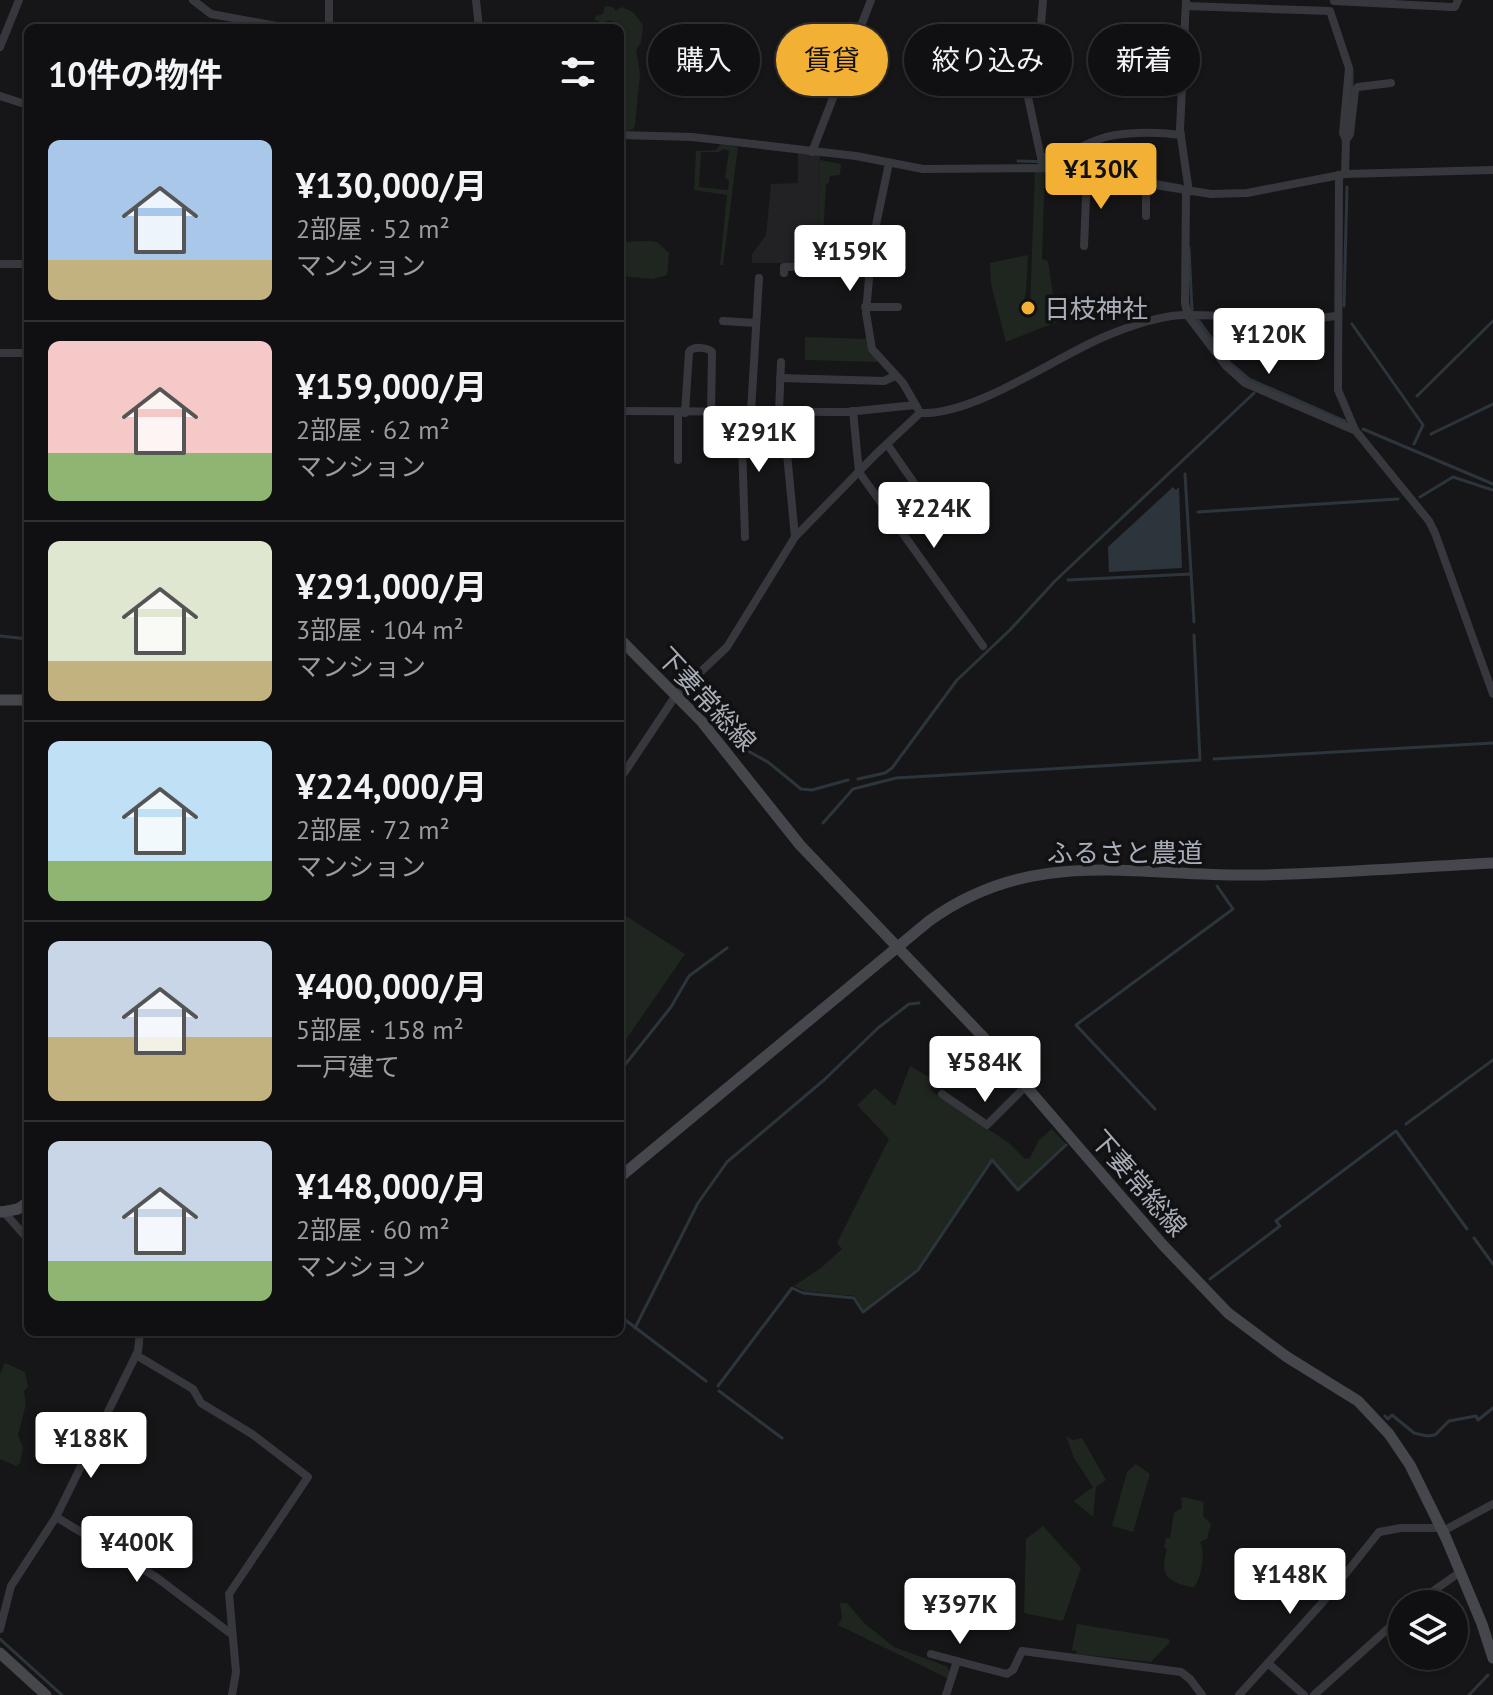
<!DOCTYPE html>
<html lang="ja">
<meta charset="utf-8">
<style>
:root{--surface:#101012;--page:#1e1e20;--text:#f1f3f6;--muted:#9c9d9f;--line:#303032;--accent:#f2b134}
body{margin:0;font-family:"PT Sans","Noto Sans JP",sans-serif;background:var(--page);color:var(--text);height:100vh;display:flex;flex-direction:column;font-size:30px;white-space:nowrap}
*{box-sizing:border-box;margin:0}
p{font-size:26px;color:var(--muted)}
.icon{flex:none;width:44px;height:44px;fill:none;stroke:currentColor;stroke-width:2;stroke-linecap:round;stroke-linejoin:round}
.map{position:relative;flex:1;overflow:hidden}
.details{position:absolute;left:24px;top:24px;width:600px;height:1312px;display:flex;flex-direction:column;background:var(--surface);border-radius:12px;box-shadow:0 2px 6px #0004,0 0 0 2px var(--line)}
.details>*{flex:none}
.guide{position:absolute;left:648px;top:24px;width:724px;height:72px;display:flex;gap:16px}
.tools{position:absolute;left:1388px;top:1590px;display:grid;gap:16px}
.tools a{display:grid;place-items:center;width:80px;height:80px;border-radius:50%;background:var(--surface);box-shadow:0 2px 6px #0004,0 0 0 2px var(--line);font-size:40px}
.price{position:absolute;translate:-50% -68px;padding:0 18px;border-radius:8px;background:#fff;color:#222;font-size:26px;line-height:52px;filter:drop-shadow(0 2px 4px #0008)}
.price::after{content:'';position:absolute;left:50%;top:48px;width:24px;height:18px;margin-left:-12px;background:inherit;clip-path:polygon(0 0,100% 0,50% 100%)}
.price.selected{background:var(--accent);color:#111}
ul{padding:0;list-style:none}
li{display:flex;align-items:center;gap:24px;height:200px;padding:0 24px}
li+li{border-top:2px solid var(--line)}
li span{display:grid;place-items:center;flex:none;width:224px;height:160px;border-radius:12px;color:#555}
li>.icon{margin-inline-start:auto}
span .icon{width:96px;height:96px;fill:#fffc;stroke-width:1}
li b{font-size:34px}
h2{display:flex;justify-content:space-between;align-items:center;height:96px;padding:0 24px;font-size:34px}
.pill{padding:0 28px;border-radius:36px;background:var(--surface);box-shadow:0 2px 6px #0004,0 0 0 2px var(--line);font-size:28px;line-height:72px}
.pill.selected{background:var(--accent);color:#111}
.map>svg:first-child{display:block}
</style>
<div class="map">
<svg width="1493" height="1695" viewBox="0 0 1493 1695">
<rect width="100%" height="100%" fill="#161618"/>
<path fill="#222225" d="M798 150 820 153 817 263H752V254L766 235 771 184 798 183Z"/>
<g fill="#1e261f" fill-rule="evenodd">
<path d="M605 6 613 7 616 11 622 7 633 12 643 25 641 43 636 50 640 74 635 125 633 129 626 132 620 131 623 93 620 84V28H614V22L610 20 600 24 599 21 594 20 596 16 603 14Z"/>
<path d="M721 144 738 147 723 265H720L727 195 694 190 696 151 716 150ZM723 149 729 151 725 178 729 180 728 190 699 187 701 152H719Z"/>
<path d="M820 160 841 164 840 175 830 176 829 183 826 184 822 254H833L836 236 834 261 817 263Z"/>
<path d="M1035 171H1045L1042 259 1048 261 1057 322 1006 342 991 284 990 263 1028 255 1026 292 1024 299 1026 301 1025 308 1030 309Z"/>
<path d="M648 241 657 242 669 253 667 275 653 279 620 276V242Z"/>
<path d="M805 337 867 339 880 362 805 360Z"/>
<path d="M620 912 685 954 620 1048Z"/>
<path d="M910 1066 934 1080 930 1089 934 1093 1009 1143 1025 1159 1030 1158 1039 1140 1052 1129 1066 1144 1018 1189 992 1159 918 1268 863 1310 855 1296 805 1291 794 1286 822 1267 842 1249 837 1243 889 1139 857 1105 875 1088 895 1106Z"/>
<path d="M5 1363 25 1372 28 1387 24 1391 26 1404 18 1435 23 1448 20 1463 16 1466 0 1459V1374Z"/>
<path d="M1066 1436 1073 1440 1082 1438 1106 1480 1096 1487 1093 1517 1074 1501 1093 1487 1074 1458Z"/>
<path d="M1136 1464 1150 1474 1133 1532 1112 1526 1127 1472Z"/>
<path d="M1184 1497 1204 1502 1203 1516 1211 1524 1207 1539 1200 1542C1206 1553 1201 1578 1194 1588 1170 1582 1158 1578 1167 1549L1164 1547 1166 1538H1170L1174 1513 1182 1508 1181 1498Z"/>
<path d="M1043 1526 1081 1568 1063 1621 1024 1613 1026 1539Z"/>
<path d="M840 1603H847L864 1623 894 1647 946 1666 950 1672 947 1678 838 1625 842 1618Z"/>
<path d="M1077 1624 1169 1639 1170 1642 1151 1662 1076 1654 1077 1651 1072 1650Z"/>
</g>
<path fill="#2c353c" d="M1173 487 1176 490 1179 487 1182 568 1109 572 1108 547Z"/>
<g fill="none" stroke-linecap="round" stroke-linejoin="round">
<g stroke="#2c353c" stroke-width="3">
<path d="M1352 70V90"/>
<path d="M1018 161 1049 162 1181 186"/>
<path d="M1189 248 1192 311"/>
<path d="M1344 306 1347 187"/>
<path d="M1198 320 1230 363 1249 379 1345 421"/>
<path d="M1352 324 1423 425 1414 444"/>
<path d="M1417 396 1493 321"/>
<path d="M1363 429 1493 484"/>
<path d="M1431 434 1493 404"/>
<path d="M1185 474 1194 622"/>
<path d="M1420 497 1453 477 1493 490"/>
<path d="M1198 512 1398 499"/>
<path d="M1068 580 1191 574"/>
<path d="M0 636 28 639"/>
<path d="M735 744 768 762 801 789 812 790 848 780"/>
<path d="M1214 759 1493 743"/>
<path d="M858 779 885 773 892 768 957 680 1010 630 1055 581 1254 393"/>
<path d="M823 823 853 789 896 778 1200 760 1194 635"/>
<path d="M620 1071 671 1007 689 976 727 948"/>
<path d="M1155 1109 1076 1025 1233 909 1217 886"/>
<path d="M1406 1124 1493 1060"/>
<path d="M1474 1238 1493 1264"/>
<path d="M1210 1279 1280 1226 1276 1221 1396 1131 1467 1229"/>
<path d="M620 1316 706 1381"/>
<path d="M635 1328 698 1203 727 1162 824 1080 878 1028 909 1004 919 1003"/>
<path d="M718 1386 792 1288 803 1293 854 1298 863 1312 918 1270 992 1160 1018 1190 1066 1145"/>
<path d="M719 1391 782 1438"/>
<path d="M1385 1416 1388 1419 1392 1415 1414 1433 1427 1436 1435 1435 1449 1421 1476 1416 1478 1420 1493 1408"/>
<path d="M0 1639 62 1695"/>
<path d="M1469 1695 1488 1675"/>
</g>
<g stroke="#37383d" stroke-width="8">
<path d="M193 0 211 14 287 28"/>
<path d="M476 0 479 28"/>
<path d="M1186 0 1180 130 1189 192"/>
<path d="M1334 1 1451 7H1455L1458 0"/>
<path d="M1186 6 1330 11 1349 68 1343 133 1346 140 1345 174"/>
<path d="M329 28V0"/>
<path d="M0 47 19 0"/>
<path d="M0 96 28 105"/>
<path d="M620 135 692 137 856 156 923 169 1050 168 1211 194 1247 193 1345 174 1493 170"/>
<path d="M1346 140 1350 134 1355 90 1358 87 1391 83"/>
<path d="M812 152 871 0"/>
<path d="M1042 157C1064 158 1078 147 1097 140 1118 131 1158 132 1181 135"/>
<path d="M889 163 872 244 866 313 872 349 903 383 918 409"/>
<path d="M1043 167 1023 74 1026 58 1040 37 1043 0"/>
<path d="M1339 175 1338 390 1355 430 1429 521 1435 533 1493 694"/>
<path d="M1186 192 1185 303 1188 316 1226 366 1245 383 1354 430"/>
<path d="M1146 216V184"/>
<path d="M1084 246 1087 174"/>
<path d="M0 264H28"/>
<path d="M784 273V267L869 266"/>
<path d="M865 307H898"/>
<path d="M723 321 756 323"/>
<path d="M0 353H28"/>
<path d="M780 378 884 381 895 376"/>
<path d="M620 411 847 412 915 405"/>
<path d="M853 411 859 472 983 646"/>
<path d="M741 412 745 537"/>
<path d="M751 412 759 278"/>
<path d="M779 412 781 362"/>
<path d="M783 412 795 537"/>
<path d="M678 413V460"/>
<path d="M685 413 689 352C693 346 707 347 712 352L711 413"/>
<path d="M887 444 921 493"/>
<path d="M620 779 676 695 727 647 795 537 875 455 920 413C974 416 1055 357 1106 336 1130 326 1157 316 1183 315 1234 314 1286 323 1336 316"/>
<path d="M942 1094 987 1125 1026 1086"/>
<path d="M2 1210 28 1239"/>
<path d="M136 1355 193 1389 201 1403 252 1434 308 1477 229 1594 236 1672 232 1695"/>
<path d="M56 1517 156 1577 230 1633"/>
<path d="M1443 1531 1493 1504"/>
<path d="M1415 1604 1460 1572"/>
<path d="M0 1629 11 1586 56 1517 138 1351 140 1332"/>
<path d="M931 1654 957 1661"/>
<path d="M1268 1663 1304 1695"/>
<path d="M946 1695 957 1661 1007 1674 1013 1670 1022 1651 1181 1672 1190 1679 1202 1695"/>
<path d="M1239 1695 1322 1603 1379 1532 1401 1528H1441"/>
<path d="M1314 1695 1402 1616"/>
</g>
<g stroke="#45474d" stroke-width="11">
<path d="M620 639 702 722 800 845 987 1041 1162 1244 1228 1313 1287 1357 1358 1401 1389 1434 1410 1465 1446 1538 1482 1624 1493 1658"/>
<path d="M0 700H28"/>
<path d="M620 1177 929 921C1034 845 1136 877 1254 875 1334 874 1414 867 1493 863"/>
<path d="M2 1212 18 1209 28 1202"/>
<path d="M0 1653 46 1695"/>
</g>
</g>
<circle fill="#f2b134" stroke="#111113" stroke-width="3" cx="1028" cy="308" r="8"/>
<g text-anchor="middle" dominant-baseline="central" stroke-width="7" stroke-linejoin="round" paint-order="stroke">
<g font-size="26" fill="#a8adb8" stroke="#111113" text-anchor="start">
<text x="1044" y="308">日枝神社</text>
</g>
<g font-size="26" fill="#a8adb8" stroke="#111113">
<text transform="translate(707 699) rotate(47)">下妻常総線</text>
<text x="1125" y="852">ふるさと農道</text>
<text transform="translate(1139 1183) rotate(49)">下妻常総線</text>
</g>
</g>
</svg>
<div class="tools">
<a><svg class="icon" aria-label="layers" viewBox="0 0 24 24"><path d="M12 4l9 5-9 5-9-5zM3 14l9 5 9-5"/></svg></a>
</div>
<b class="price selected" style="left:1101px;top:211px">¥130K</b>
<b class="price" style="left:850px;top:293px">¥159K</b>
<b class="price" style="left:1269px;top:376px">¥120K</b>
<b class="price" style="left:759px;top:474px">¥291K</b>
<b class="price" style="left:934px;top:550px">¥224K</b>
<b class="price" style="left:985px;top:1104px">¥584K</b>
<b class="price" style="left:91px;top:1480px">¥188K</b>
<b class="price" style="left:137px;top:1584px">¥400K</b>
<b class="price" style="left:1290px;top:1616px">¥148K</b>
<b class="price" style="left:960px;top:1646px">¥397K</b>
<div class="guide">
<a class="pill">購入</a>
<a class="pill selected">賃貸</a>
<a class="pill">絞り込み</a>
<a class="pill">新着</a>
</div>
<section class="details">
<h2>10件の物件<svg class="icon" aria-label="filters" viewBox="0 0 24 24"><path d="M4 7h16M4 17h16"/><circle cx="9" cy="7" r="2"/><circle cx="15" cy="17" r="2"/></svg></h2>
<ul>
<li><span style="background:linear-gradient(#a9c7e8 75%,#c2b280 0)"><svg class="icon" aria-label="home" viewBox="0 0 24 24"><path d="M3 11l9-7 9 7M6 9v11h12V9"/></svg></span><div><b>¥130,000/月</b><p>2部屋 · 52 m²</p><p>マンション</p></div></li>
<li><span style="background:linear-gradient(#f6c9c9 70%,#8fb573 0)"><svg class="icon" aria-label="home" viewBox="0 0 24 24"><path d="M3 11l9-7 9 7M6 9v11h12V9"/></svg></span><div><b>¥159,000/月</b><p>2部屋 · 62 m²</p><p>マンション</p></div></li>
<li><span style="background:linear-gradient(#dfe7d0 75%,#c2b280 0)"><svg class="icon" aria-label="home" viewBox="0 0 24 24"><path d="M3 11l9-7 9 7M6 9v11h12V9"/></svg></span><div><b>¥291,000/月</b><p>3部屋 · 104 m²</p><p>マンション</p></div></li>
<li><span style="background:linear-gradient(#bfe0f5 75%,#8fb573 0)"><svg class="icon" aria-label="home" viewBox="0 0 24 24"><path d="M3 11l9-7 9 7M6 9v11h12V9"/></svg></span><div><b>¥224,000/月</b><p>2部屋 · 72 m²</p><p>マンション</p></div></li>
<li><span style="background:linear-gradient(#c9d6e8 60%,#c2b280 0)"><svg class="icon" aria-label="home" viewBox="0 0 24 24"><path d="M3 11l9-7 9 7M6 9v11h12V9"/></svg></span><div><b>¥400,000/月</b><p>5部屋 · 158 m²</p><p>一戸建て</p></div></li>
<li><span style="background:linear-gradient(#c9d6e8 75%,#8fb573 0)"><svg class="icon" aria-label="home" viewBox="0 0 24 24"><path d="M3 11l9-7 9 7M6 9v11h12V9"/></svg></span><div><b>¥148,000/月</b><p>2部屋 · 60 m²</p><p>マンション</p></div></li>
</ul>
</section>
</div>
